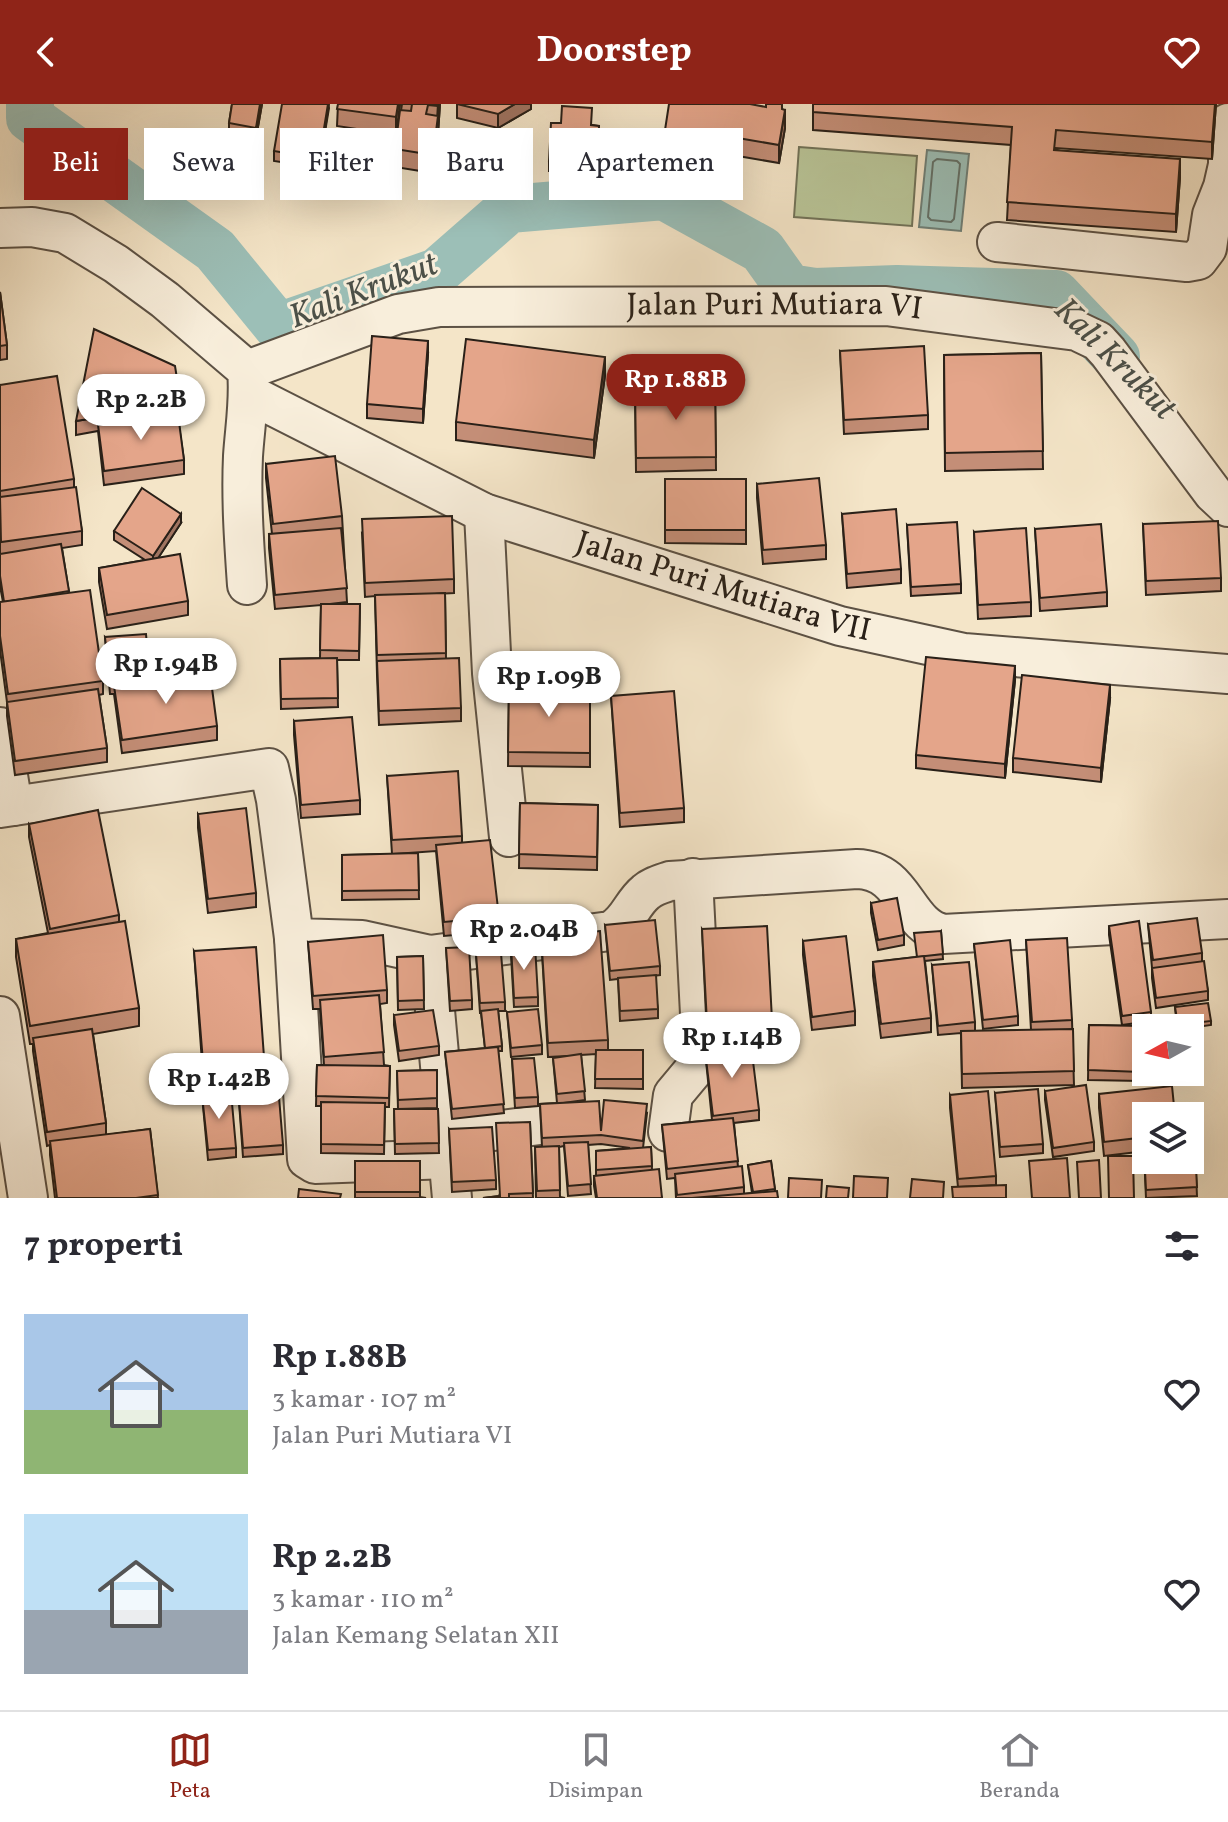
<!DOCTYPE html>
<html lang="id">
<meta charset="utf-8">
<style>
:root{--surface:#fff;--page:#f2f2f3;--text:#2b2b33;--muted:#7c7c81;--line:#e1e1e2;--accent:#8f2418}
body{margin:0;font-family:Vollkorn,serif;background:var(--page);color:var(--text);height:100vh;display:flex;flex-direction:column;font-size:30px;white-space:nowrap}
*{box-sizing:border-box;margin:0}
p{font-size:26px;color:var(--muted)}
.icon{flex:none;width:44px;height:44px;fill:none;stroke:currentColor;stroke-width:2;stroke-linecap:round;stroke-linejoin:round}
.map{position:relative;height:1094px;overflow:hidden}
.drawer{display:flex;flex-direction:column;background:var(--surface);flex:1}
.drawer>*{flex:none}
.banner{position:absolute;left:24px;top:24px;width:800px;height:72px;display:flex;gap:16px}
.needle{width:52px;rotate:262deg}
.controls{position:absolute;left:1132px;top:910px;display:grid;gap:16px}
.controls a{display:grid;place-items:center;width:72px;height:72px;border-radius:0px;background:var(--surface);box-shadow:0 8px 32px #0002;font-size:40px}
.price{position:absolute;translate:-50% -68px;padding:0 18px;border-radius:28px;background:#fff;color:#222;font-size:26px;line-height:52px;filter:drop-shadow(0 2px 4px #0008)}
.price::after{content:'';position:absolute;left:50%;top:48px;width:24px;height:18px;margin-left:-12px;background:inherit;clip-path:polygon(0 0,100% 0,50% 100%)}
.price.active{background:var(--accent);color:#fff}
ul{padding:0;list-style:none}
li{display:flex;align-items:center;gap:24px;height:200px;padding:0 24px}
li span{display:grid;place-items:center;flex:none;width:224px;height:160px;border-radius:0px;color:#555}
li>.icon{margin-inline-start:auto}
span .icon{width:96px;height:96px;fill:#fffc;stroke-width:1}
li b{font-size:34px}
h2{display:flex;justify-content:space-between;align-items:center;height:96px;padding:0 24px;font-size:34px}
.pill{padding:0 28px;border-radius:0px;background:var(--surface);box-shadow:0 8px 32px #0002;font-size:28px;line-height:72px}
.pill.active{background:var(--accent);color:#fff}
header{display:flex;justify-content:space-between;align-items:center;height:104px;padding:0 24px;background:var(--accent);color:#fff;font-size:36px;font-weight:700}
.menu{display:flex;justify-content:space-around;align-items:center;height:112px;border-top:2px solid var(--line);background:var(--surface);font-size:22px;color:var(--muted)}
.menu a{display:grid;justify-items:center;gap:4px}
.menu .active{color:var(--accent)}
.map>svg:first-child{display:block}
</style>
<header><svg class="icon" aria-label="back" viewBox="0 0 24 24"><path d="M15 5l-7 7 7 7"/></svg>Doorstep<svg class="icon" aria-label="heart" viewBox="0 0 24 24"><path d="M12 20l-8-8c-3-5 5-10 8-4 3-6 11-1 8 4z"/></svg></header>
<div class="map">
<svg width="1228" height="1094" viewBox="0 0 1228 1094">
<rect width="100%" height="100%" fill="#f4e5c8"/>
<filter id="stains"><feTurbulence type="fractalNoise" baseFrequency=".0025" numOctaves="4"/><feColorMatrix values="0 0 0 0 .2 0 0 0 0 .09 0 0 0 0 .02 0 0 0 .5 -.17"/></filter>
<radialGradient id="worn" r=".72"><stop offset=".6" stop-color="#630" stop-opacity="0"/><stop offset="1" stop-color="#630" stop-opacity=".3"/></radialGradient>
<path fill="#b9c598" stroke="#717258" stroke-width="2" d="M799 43 917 52 912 122 794 113Z"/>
<path fill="#9cbfb7" stroke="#6e7f77" stroke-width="2" d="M927 46 969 50 961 127 919 123Z"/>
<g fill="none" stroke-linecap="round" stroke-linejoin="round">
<path stroke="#627068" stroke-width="2" d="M937 55 957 57 960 60 954 115 951 118 931 116 928 113 933 58Z"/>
<path stroke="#9cbfb7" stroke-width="48" d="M30 0V14L215 146 278 223 437 168 509 105 664 92 762 146 789 184 815 188 897 185 1056 190 1116 253"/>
<defs>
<g id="minor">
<path d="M0 124 32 123 65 129 116 160 165 196 247 266C250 295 245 322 243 352 241 395 244 438 247 481"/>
<path d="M997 138 1187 158 1198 156 1207 144 1212 111 1223 83 1228 61V19"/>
<path id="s1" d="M247 266 398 210 439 203 886 202 1077 227 1098 237 1108 248 1213 389 1228 403"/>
<path id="s2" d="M249 290 484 409 840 522 964 549 1228 570"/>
<path d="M484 409 492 569 509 733"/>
<path d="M0 623 13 702"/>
<path d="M0 704 269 664 276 696 294 834 362 836 430 851 610 827C628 819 631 800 646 788 653 782 661 780 670 777L857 765C905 766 905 821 943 830L1228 815"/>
<path d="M294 834 307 1055 315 1060 448 1055"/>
<path d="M430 851 452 1094"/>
<path d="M0 912 28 1094"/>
<path d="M668 1028 673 991 693 967 702 949 693 774"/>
<path d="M447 1033 540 1021"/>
</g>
</defs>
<use href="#minor" stroke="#5c5144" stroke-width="42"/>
<use href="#minor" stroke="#f8eedb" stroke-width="38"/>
</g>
<g fill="#c48e77" stroke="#292018" stroke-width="2">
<path d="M232 0H262L256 34 229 29V19Z"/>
<path d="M329 0 319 64 274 57V47Z"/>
<path d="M338 0H400L396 31 337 22Z"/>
<path d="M402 0H440L438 30 433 69 395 63V45Z"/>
<path d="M457 0H531V5L498 24 457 14Z"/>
<path d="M1216 0 1212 55 1056 44V46L1180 73 1176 128 1007 116 1011 41 813 26V8Z"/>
<path d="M785 6V24L779 59 726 50 720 88 678 81V63L681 47 665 44V26Z"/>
<path d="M592 21 599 22 597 70 549 67V57Z"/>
<path d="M0 188 7 241V255L0 256Z"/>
<path d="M840 247 928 311V325L844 330Z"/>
<path d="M1041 249 1043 365 945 367 944 251Z"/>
<path d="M428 250 423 319 367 314V300Z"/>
<path d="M605 271 594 354 456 336V318Z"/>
<path d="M0 281 74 375V383L82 427V441L62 444 69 489 103 577V590L99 591 107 644V658L15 671 7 612V598L0 546V498H3L0 482Z"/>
<path d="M715 281 716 366 636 368 635 282Z"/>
<path d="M181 300V314L178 315 184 356V370L104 381 98 327 76 331V317Z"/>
<path d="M266 360 342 412 347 498 330 500H360L359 556H337L338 603 281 605 280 555 320 554 321 501 275 505 269 444V430H272L266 374Z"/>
<path d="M665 375H746V440L665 439Z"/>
<path d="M757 380 826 441V455L763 460 757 394Z"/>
<path d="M842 410 901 465V479L847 484Z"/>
<path d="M181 419 158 454 188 497V511L107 525 99 478V464L145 456 114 436V427Z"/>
<path d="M1143 420 1221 474V487L1146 491Z"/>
<path d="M907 421 961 480V489L911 492Z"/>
<path d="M1035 425 1107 488V502L1040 507Z"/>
<path d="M974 428 1031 498V512L978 515Z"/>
<path d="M362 429 454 475V489L435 490 445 489 446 554 461 604V617L379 621 377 571 375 492 365 493Z"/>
<path d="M105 533 150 577 217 622V636L122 649 114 590H110Z"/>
<path d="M1015 576 1005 674 916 664V651Z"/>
<path d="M509 581 590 582V663L508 662Z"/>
<path d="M611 592 684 704V718L620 723Z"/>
<path d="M1110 595 1101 678 1013 668V654Z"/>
<path d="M294 617 360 696V710L301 714 294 631Z"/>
<path d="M387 672 462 732V739L499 813V827L444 832 436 747 394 750 418 749 419 795 342 796V751L392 750Z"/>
<path d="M520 699 598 701 597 766 519 764Z"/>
<path d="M198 710 256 789V803L208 809 198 724Z"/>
<path d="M29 720 119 811V818L139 904V922L93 930 106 1019V1031L150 1025 158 1094H55L50 1051V1041L47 1042 33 947V940H30L16 853V835L48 829 29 733Z"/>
<path d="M871 799 904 831V841L878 846 871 809Z"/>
<path d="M1148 820 1202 849V857L1208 887V896L1156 904 1152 874V864Z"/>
<path d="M605 821 660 862V871L652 872 658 905V914L620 917 618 875 610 876Z"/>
<path d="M1109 822 1151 908V917L1122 921 1109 831Z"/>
<path d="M702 825 772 916V930L707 933Z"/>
<path d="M941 827 943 855 925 857 931 914V928L881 934 873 872V858L916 853Z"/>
<path d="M541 831 608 936V946H643V985L595 984 596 950 581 951 585 996 564 999 601 1027 647 1009 643 1044 651 1043 652 1066 662 1094H596L594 1082V1072H596V1047L630 1044 601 1040 588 1041 591 1090 568 1092 564 1042 559 1043 560 1093 565 1094H536L535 1043H542L540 1000 557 999 553 954 567 952 548 953Z"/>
<path d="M1026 836 1072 916 1074 981 962 984 961 929 938 931 932 861 975 918V927L1031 926Z"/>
<path d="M803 837 855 907V921L812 926 803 851Z"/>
<path d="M308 838 387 886V899L380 900 384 961 390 962 389 1003H385L384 1050 321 1049V1002H316L317 961H324L320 905H313Z"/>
<path d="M974 840 1018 912V921L983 925Z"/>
<path d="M446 844 472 896V905L450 907Z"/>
<path d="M194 847 264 953V967L203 972Z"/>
<path d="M476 850 505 898V907H498L502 942V947H498L504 1009 452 1015 445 948 485 944 481 909H480Z"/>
<path d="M511 851 538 893V902L514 903Z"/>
<path d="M423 852 424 905 398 906 397 853Z"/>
<path d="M1175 903 1211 917V921L1190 924H1177Z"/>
<path d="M507 908 542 941V950L511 953Z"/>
<path d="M394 911 439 942V951L399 957 394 921Z"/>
<path d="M1089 921 1142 922 1141 977 1088 976Z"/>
<path d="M1202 929 1200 980 1176 979V968Z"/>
<path d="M705 947 759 1006V1016L734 1019 738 1063 744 1083V1090L752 1089 748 1061 771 1057 775 1087 778 1094H676L675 1074 667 1075 662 1021 712 1016Z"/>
<path d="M512 955 538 993V1002L515 1004Z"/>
<path d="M437 966V1004L398 1005 397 967Z"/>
<path d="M1148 968H1169L1167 978 1148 975Z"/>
<path d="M238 984 283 1041V1050L243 1053Z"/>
<path d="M1045 987 1094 1038V1047L1053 1053 1045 996Z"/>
<path d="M995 989 1043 1040V1049L1000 1053Z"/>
<path d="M1099 990 1146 1012V1047L1104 1052 1099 1004Z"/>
<path d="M202 991 236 1044V1053L208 1056Z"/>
<path d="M950 991 996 1072V1081L958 1083 950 1004Z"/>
<path d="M394 1005H438L439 1049 395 1050Z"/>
<path d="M530 1018 533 1094H483L499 1092Z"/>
<path d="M449 1025 496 1076V1085L452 1088Z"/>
<path d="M1195 1045 1197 1092 1146 1094 1144 1048Z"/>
<path d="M355 1057H420V1093L426 1094H355Z"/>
</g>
<g fill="#a07461" stroke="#292018" stroke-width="2">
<path d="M260 0H262L256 34V24Z"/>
<path d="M328 0 329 4 319 64V55Z"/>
<path d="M398 0H400L396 31V13Z"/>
<path d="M438 0H440L438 30 433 69V51L437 16Z"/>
<path d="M515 0H531V5L498 24V10Z"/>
<path d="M1215 0H1216L1212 55V38Z"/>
<path d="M785 6V24L779 59V41Z"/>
<path d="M726 32V50L720 88V70Z"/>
<path d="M1180 55V73L1176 128V110Z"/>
<path d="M428 237V250L423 319V305Z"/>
<path d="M605 253V271L594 354V336Z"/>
<path d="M181 410V419L153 462V452Z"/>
<path d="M1015 562V576L1005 674V660Z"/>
<path d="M1110 581V595L1101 678V664Z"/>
</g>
<g fill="#e4a58a" stroke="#292018" stroke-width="2">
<path d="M232 0H260L256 24 229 19Z"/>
<path d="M282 0H328L319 55 274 47Z"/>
<path d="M338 0H398L396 13 337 5Z"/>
<path d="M412 0H438L437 2 428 1 426 10 438 12 433 51 395 45 400 6 411 7Z"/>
<path d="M457 0H515L498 10Z"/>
<path d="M669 0H750L766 3V0H782V5L785 6 779 41 726 32 720 70 678 63 684 29 665 26Z"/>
<path d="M813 0H1215L1212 38 1056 26 1054 46 1180 55 1176 110 1007 98 1012 23 813 8Z"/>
<path d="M562 2 592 4 591 21 599 22 597 60 549 57 551 19H561Z"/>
<path d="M0 188 7 241 0 242Z"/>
<path d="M94 225 175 262 181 300 76 317Z"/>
<path d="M372 232 428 237 423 305 367 300Z"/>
<path d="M466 235 605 253 594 336 456 318Z"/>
<path d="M924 242 928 311 844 316 840 247Z"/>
<path d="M1041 249 1043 347 945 349 944 251Z"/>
<path d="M57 272 74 375 0 387V281Z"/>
<path d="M715 281 716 353 636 354 635 282Z"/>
<path d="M178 310 184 356 104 367 98 321Z"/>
<path d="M335 352 342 412 273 420 266 360Z"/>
<path d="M819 374 826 441 763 446 757 380Z"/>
<rect x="665" y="375" width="81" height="51"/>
<path d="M76 383 82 427 1 438 0 393Z"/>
<path d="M142 384 181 410 153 452 114 427Z"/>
<path d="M896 405 901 465 847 470 842 410Z"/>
<path d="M452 412 454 475 365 479 362 415Z"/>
<path d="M1218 417 1221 474 1146 477 1143 420Z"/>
<path d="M957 418 961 480 911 483 907 421Z"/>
<path d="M1101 420 1107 488 1040 494 1035 425Z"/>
<path d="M341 424 347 484 275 491 269 430Z"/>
<path d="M1026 424 1031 498 978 501 974 428Z"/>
<path d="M61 440 69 487 4 498 0 472V450Z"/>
<path d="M180 450 188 497 107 511 99 464Z"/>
<path d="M90 486 103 577 8 590 0 532V498Z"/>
<path d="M445 489 446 549 377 551 375 491Z"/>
<path d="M321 500H360L359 547 320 546Z"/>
<path d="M146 530 150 577 110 581 105 533Z"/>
<path d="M926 553 1015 562 1005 660 916 651Z"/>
<path d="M337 554 338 594 281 595 280 555Z"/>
<path d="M459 554 461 604 379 607 377 557Z"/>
<path d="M210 569 217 622 122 636 114 582Z"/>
<path d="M1022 571 1110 581 1101 664 1013 654Z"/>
<path d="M509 581 590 582V649L508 648Z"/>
<path d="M98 585 107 644 15 657 7 598Z"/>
<path d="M674 587 684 704 620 709 611 592Z"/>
<path d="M352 613 360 696 301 701 294 617Z"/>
<path d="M458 667 462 732 392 736 387 672Z"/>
<path d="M520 699 598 701 597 753 519 750Z"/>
<path d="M246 704 256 789 208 795 198 710Z"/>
<path d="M98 706 119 811 50 825 29 720Z"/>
<path d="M490 736 499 813 444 818 436 741Z"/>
<path d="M418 749 419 786 342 787V751Z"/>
<path d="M897 794 904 831 878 836 871 799Z"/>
<path d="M1197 814 1202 849 1153 856 1148 820Z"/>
<path d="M655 816 660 862 610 867 605 821Z"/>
<path d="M125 817 139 904 30 922 16 835Z"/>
<path d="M1139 817 1151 908 1122 912 1109 822Z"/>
<path d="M767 822 772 916 707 919 702 825Z"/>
<path d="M600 827 608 936 548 939 541 831Z"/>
<path d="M941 827 943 850 917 853 914 829Z"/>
<path d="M383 831 387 886 313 892 308 838Z"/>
<path d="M846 832 855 907 812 913 803 837Z"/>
<path d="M1067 834 1072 916 1032 918 1026 836Z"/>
<path d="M1010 836 1018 912 983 916 974 840Z"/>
<path d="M535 841 538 893 514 894 511 842Z"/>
<path d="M256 843 264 953 203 958 194 847Z"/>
<path d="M469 843 472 896 450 897 446 844Z"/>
<path d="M501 849 505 898 480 899 476 850Z"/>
<path d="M423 852 424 896 398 897 397 853Z"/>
<path d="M924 852 931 914 881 920 873 858Z"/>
<path d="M1204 857 1208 887 1156 894 1152 864Z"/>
<path d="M969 858 975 918 938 922 932 861Z"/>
<path d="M656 871 658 905 620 907 618 874Z"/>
<path d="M379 891 384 948 324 953 320 896Z"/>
<path d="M1208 899 1211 917 1178 921 1175 903Z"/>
<path d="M498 905 502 942 485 944 481 907Z"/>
<path d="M538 905 542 941 511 944 507 908Z"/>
<path d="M433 906 439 942 399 947 394 911Z"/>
<path d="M1170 918V924H1147V920Z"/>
<path d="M1089 921 1142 922 1141 968 1088 966Z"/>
<path d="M92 925 106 1019 47 1028 33 934Z"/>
<path d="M1073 925 1074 967 962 970 961 927Z"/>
<path d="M1190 929H1202L1200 971 1176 970V968H1190Z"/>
<path d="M751 941 759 1006 713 1012 705 947Z"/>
<path d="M498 943 504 1000 452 1005 445 948Z"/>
<path d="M596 946H643V975H595Z"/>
<path d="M581 950 585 987 557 990 553 954Z"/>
<path d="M534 954 538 993 515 994 512 955Z"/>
<path d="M317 961 390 962 389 994 316 992Z"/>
<path d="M437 966V994L398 996 397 967Z"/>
<path d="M1148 968H1168L1167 973 1148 970Z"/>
<path d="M278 981 283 1041 243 1044 238 984Z"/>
<path d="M1086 981 1094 1038 1053 1044 1045 987Z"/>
<path d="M1172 982 1175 1012H1146V1033L1104 1038 1099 990Z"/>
<path d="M1038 985 1043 1040 1000 1043 995 989Z"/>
<path d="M988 987 996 1072 958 1075 950 991Z"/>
<path d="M231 988 236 1044 208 1046 202 991Z"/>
<path d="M604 996 647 1000 643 1037 601 1031 542 1034 540 1000 599 997 601 1027Z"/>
<path d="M321 998 385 999 384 1041 321 1040Z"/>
<path d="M394 1005H438L439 1039 395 1040Z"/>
<path d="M733 1014 738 1057 667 1065 662 1021Z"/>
<path d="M530 1018 533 1089 509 1090V1094H483L500 1092 496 1019Z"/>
<path d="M492 1023 496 1076 452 1078 449 1025Z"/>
<path d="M150 1025 158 1091 136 1094H57L50 1037Z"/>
<path d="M588 1038 591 1080 568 1082 564 1039Z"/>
<path d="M559 1042 560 1086 537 1087 535 1043Z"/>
<path d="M651 1043 652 1062 596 1066V1047Z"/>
<path d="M1195 1045 1197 1083 1146 1086 1144 1048H1146V1056H1190V1046Z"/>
<path d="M1108 1052H1133L1134 1094H1109Z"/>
<path d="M1067 1054 1070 1094H1032L1029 1057Z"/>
<path d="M1099 1056 1101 1094H1079L1077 1058Z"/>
<rect x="355" y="1057" width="65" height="31"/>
<path d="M771 1057 775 1085 753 1088 748 1061Z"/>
<path d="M742 1062 744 1083 677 1091 675 1070Z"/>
<path d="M659 1065 662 1094H597L594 1072Z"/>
<path d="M854 1072 888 1074 887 1094H853Z"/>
<path d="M789 1074 822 1076 821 1094H788Z"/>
<path d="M912 1075 944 1078 943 1094H910Z"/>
<path d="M1006 1081V1094H953L952 1083Z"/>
<path d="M827 1082 849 1084 848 1094H826Z"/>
<path d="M299 1085 341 1090 340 1094H298Z"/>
<path d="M777 1087 778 1094H692Z"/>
</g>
<g text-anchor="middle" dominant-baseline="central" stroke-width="6" stroke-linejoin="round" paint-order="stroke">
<g font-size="32" fill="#292018" stroke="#f8eedb">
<text stroke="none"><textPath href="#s1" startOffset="538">Jalan Puri Mutiara VI</textPath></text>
<text stroke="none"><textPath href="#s2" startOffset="514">Jalan Puri Mutiara VII</textPath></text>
</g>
<g font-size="34" font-style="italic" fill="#4c5048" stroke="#f8eedb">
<text transform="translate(364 188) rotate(-21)">Kali Krukut</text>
<text transform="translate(1114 256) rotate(45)">Kali Krukut</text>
</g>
</g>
<rect width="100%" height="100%" filter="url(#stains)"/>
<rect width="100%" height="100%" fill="url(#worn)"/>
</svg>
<div class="controls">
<a><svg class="needle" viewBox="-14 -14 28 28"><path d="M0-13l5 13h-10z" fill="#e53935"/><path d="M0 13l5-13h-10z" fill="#7c7c81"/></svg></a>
<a><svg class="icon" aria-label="layers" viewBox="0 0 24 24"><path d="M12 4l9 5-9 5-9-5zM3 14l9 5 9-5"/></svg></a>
</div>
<b class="price active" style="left:676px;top:318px">Rp 1.88B</b>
<b class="price" style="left:141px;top:338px">Rp 2.2B</b>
<b class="price" style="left:166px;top:602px">Rp 1.94B</b>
<b class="price" style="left:549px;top:615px">Rp 1.09B</b>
<b class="price" style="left:524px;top:868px">Rp 2.04B</b>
<b class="price" style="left:732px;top:976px">Rp 1.14B</b>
<b class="price" style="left:219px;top:1017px">Rp 1.42B</b>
<div class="banner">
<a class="pill active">Beli</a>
<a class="pill">Sewa</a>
<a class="pill">Filter</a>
<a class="pill">Baru</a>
<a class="pill">Apartemen</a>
</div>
</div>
<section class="drawer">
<h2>7 properti<svg class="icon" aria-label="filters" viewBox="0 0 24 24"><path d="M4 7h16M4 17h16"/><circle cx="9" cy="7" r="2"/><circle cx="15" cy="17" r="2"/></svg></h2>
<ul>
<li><span style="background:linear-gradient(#a9c7e8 60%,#8fb573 0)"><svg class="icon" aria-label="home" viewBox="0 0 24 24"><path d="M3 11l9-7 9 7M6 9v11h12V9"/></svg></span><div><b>Rp 1.88B</b><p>3 kamar · 107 m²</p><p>Jalan Puri Mutiara VI</p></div><svg class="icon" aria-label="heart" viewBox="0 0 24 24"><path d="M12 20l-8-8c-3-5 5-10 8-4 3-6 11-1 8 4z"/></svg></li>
<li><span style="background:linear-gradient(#bfe0f5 60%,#9aa5b1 0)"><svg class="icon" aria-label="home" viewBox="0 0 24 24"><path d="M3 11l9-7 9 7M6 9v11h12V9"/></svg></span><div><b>Rp 2.2B</b><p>3 kamar · 110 m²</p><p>Jalan Kemang Selatan XII</p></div><svg class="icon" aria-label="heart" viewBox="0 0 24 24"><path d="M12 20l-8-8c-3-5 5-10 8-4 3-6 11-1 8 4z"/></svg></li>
</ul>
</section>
<nav class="menu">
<a class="active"><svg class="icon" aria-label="map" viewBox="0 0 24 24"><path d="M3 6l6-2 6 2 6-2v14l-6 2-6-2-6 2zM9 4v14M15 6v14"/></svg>Peta</a>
<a><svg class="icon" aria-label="saved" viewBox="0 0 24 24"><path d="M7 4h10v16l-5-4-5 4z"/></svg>Disimpan</a>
<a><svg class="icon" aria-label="home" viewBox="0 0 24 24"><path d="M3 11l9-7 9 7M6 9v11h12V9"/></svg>Beranda</a>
</nav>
